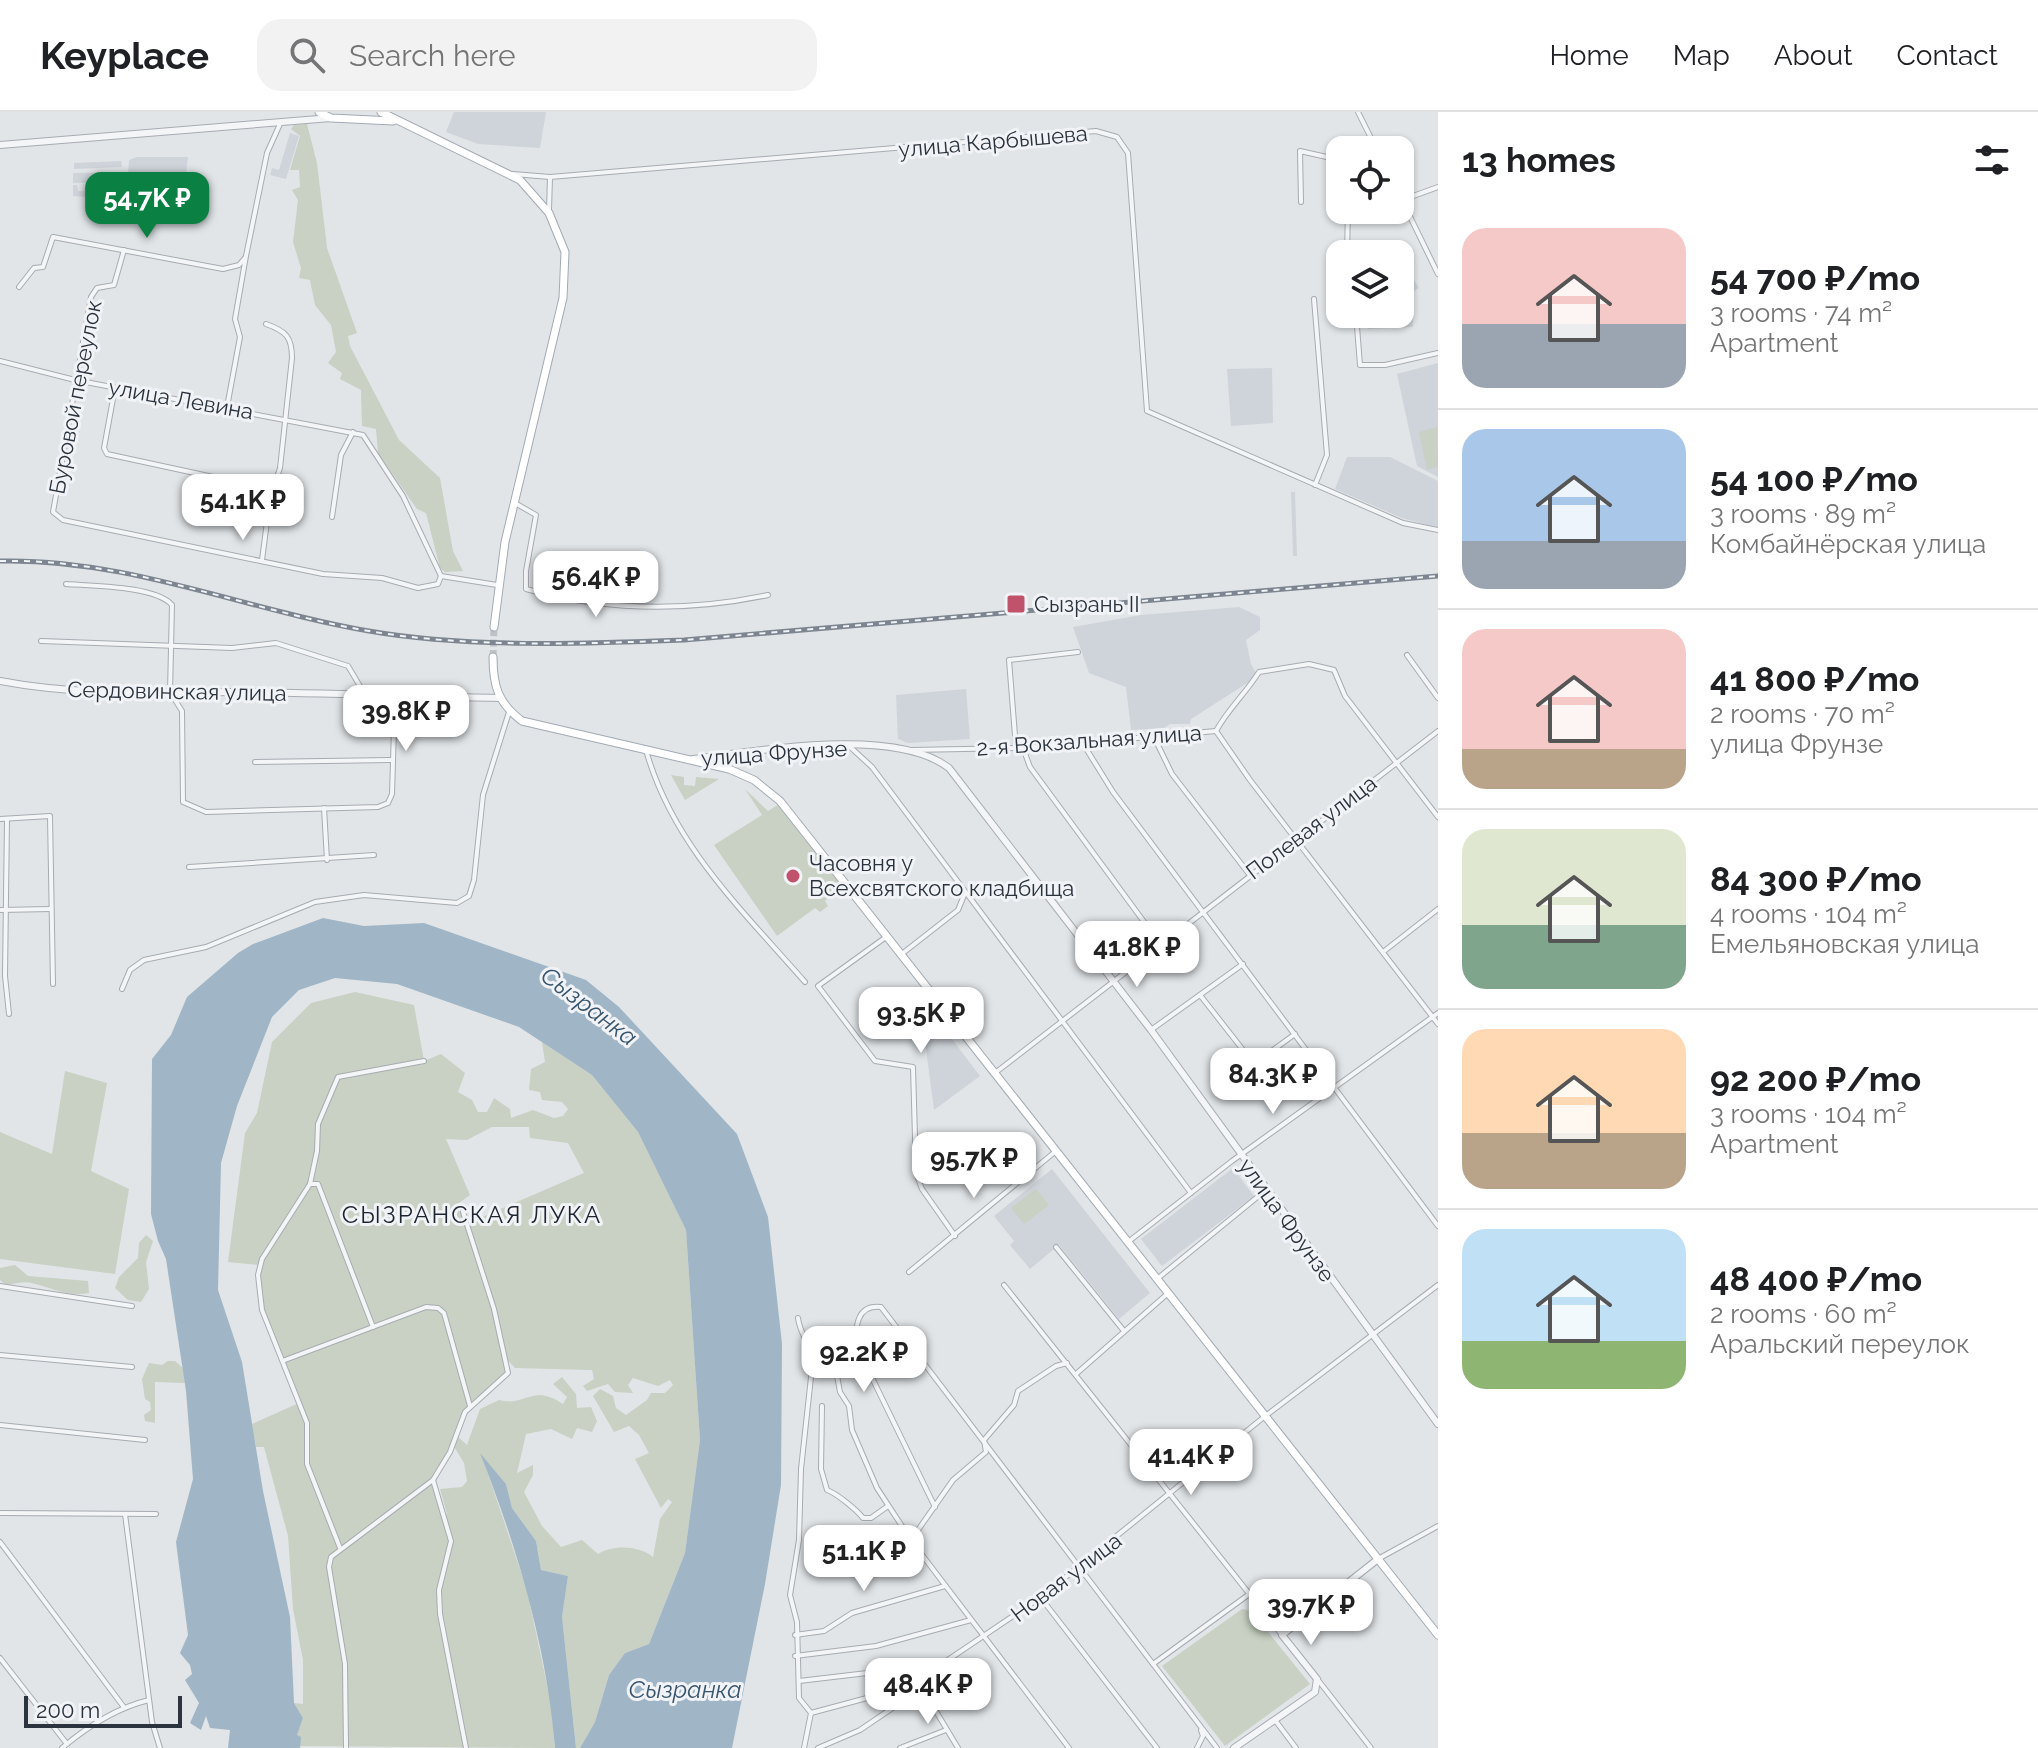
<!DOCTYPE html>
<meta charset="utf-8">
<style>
:root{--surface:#fff;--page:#f2f2f2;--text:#202124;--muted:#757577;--line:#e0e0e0;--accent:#0b8043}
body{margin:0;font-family:Raleway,sans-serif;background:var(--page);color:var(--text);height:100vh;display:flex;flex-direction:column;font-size:30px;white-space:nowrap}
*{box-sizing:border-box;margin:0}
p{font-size:26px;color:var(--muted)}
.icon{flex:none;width:44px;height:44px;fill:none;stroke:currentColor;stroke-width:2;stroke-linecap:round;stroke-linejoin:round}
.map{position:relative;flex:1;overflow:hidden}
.drawer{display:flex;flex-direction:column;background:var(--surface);width:600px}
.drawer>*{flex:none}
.fabs{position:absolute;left:1326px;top:24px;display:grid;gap:16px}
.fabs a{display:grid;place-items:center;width:88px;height:88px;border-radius:16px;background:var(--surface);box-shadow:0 2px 6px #0004;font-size:40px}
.scale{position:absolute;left:24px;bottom:20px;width:158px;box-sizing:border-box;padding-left:8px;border:4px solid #2b343e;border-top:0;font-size:22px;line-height:28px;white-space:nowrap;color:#2b343e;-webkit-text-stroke:6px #f1f3f6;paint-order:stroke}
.price{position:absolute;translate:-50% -68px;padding:0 18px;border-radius:16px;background:#fff;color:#222;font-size:26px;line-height:52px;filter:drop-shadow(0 2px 4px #0008)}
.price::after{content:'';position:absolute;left:50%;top:48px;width:24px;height:18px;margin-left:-12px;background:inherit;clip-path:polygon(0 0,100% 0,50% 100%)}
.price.active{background:var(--accent);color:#fff}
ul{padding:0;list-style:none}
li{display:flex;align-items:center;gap:24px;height:200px;padding:0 24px}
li+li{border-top:2px solid var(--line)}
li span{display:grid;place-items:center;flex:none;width:224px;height:160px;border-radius:24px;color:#555}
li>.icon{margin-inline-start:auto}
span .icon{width:96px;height:96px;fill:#fffc;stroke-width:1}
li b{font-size:34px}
h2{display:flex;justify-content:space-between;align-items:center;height:96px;padding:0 24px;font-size:34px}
header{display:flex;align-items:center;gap:48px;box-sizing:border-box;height:112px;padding:0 40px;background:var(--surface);border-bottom:2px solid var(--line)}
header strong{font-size:38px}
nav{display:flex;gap:44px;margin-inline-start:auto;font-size:28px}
.search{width:560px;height:72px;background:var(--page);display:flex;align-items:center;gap:20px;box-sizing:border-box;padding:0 28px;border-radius:24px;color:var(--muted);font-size:30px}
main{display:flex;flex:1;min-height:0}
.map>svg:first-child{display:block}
</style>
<header>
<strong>Keyplace</strong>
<div class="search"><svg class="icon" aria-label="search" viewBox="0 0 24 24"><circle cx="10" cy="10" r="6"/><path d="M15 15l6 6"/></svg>Search here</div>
<nav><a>Home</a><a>Map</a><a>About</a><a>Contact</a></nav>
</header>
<main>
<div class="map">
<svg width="1438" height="1636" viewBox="0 0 1438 1636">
<rect width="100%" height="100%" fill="#e1e5e8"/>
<g fill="#cfd4da">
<path d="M454 0H546L540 36 478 32 446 20Z"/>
<path d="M290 21 299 24 286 67 270 63 272 56 279 58Z"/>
<path d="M137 45H188L184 80H172L148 67 146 90 126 89 127 80 137 83 138 72 127 74 129 48Z"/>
<path d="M121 49 122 55 74 57V51Z"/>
<path d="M120 60V70L73 71V61Z"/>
<path d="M73 73H77L78 79H84L85 75 116 76 115 90 87 89V85L73 84Z"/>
<path d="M1401 148 1419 176 1412 180 1413 215 1368 217 1367 202H1400Z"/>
<path d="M1438 251V365L1417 354 1397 262Z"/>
<path d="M1272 256 1273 311 1231 314 1227 257Z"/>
<path d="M1347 345H1390L1438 369V416L1402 406 1335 377Z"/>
<path d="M1291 380H1295L1297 444H1293Z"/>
<path d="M1239 495 1260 505V518L1246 528 1251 552 1256 561 1252 568 1191 607 1190 612H1170L1164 616 1131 618 1126 575 1089 561 1073 515 1141 503Z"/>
<path d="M966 577 970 627 908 631 898 627 896 583Z"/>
<path d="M939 910 980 964 934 998 924 922Z"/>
<path d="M1233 1056 1254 1084 1162 1154 1141 1127Z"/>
<path d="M1052 1057 1150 1181 1119 1207 1059 1133 1030 1157 1010 1133 1014 1129 994 1104Z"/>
</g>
<g fill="#c8d1c3" fill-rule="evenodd">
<path d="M307 12 317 51 327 136 357 221 348 224 350 234 399 328 440 366 453 439 463 459 445 460 440 456 426 401 417 397 378 341 376 317 362 314 361 278 340 267 342 261 328 251 336 240 331 213 315 193 310 168 299 166 301 156 293 130 298 88 292 78 300 75 299 58H290L300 24 291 17 294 13Z"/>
<path d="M1437 315 1438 355 1427 358 1419 320Z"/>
<path d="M671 663 684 665V673L695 674 696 665 719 667 685 688Z"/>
<path d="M745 677 768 699 778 693 840 772 825 789 828 794 820 800 815 796 777 824 714 733 762 703Z"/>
<path d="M355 880 414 893 424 949 441 942 465 961 458 980 472 988 478 1000H487L494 986 510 997 511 1006 533 998 554 1006 563 1004 568 997 562 990 542 988 540 980 529 978 531 957 545 950 542 930 592 963 638 1020 686 1118 700 1328 685 1441 649 1532 625 1541 609 1563 595 1610 580 1636H576L562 1505 568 1464 541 1458 536 1429 512 1396 506 1372 482 1344 527 1478 551 1592 555 1636 299 1634 297 1623 303 1606 294 1591 303 1592V1548L293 1497 288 1424 264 1335H256L252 1312 299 1291 262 1198 260 1153 228 1150 245 1021 257 1001 272 930 311 891ZM492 1015H529L530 1026 568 1031 584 1061 466 1112 459 1091 470 1083 446 1027 467 1028ZM507 1247 515 1256 592 1258 594 1267 583 1274 587 1279 608 1272 615 1280 633 1281 628 1273 633 1266 658 1274 670 1268 673 1273 665 1281H651L647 1288 626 1303 616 1296 613 1284 600 1277 593 1284 614 1320 629 1314 639 1323 649 1341 635 1347 661 1396 668 1387 672 1390 660 1407 653 1445C640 1434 614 1432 598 1442L582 1428 561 1435 542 1414 524 1380 533 1363V1353L517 1361 526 1322 551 1317 572 1327 577 1316 592 1320 597 1309 591 1295 577 1296 576 1282 562 1265 553 1272 567 1285 563 1292C532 1271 526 1295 499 1288L480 1297 467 1333 458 1325 467 1297 505 1266ZM453 1333 464 1351 467 1369 462 1375 440 1377 447 1402 443 1403 433 1368Z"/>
<path d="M65 959 107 971 91 1059 129 1077 115 1162 0 1147V1020L52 1042Z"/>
<path d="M1036 1077 1049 1093 1024 1112 1011 1096Z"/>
<path d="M146 1123 153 1129 146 1150 149 1177 141 1190 128 1188 115 1176 119 1165 138 1146 139 1131Z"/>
<path d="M15 1153 28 1164 88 1169 89 1181C66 1185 53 1176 32 1171 25 1169 14 1172 6 1173L0 1168V1156Z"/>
<path d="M168 1249H175L183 1256 185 1271 155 1270V1311L145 1309 144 1303 151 1298 150 1290 145 1287 142 1267 149 1251 162 1253Z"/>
<path d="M1242 1497 1251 1499 1310 1572 1225 1634 1162 1554Z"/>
</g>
<g fill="#a0b5c5">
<path d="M323 806 364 814 424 811 586 868 619 895 737 1022 768 1105 782 1232 781 1373 765 1472 732 1636H580L595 1610 609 1563 625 1541 649 1532 685 1441 700 1328 686 1118 638 1020 592 963 519 915 397 872 335 866 299 878 272 905 237 994 221 1051 218 1178 242 1250 263 1379 290 1505 294 1591 303 1606 297 1623 301 1625 300 1636H228L230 1618 210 1616 206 1604 201 1618 190 1611 199 1591 185 1568 192 1562 190 1553 180 1541 188 1523 176 1430 193 1367 186 1279 166 1147 158 1129 151 1102 152 947 171 923 187 885 238 841 253 832Z"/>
<path d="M480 1341 506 1372 512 1396 536 1429 541 1458 568 1464 562 1505 576 1636H555C547 1535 517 1435 480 1341Z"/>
</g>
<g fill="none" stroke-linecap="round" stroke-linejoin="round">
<path stroke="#bdc2c6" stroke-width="7" stroke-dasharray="7 3.5" stroke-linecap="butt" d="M493 545 494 515"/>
<defs>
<g id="minor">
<path d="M1358 0 1377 38"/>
<path d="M513 62 550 65"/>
<path d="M1400 84 1438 162"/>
<path d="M1402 88 1438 75"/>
<path d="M1301 90 1300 39 1340 48"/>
<path d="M549 98 550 65 1096 19 1117 25 1128 41 1147 299 1403 411 1438 418"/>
<path d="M124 138 114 173 97 176 91 185 53 400 63 408 323 462 382 466 418 476 438 472 441 464"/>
<path d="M1347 142 1348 98"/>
<path d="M19 175 34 156 43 155 53 125 223 157 239 153 245 146"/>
<path d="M1314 187 1327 343 1315 373"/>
<path d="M1356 202 1360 253H1385L1438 241"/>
<path d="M0 249 75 268 363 323 403 384 441 464"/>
<path d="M115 276 104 336 107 342 227 368"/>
<path d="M227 295 240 225 235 207 246 144 267 41 280 12"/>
<path d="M515 391 536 403 526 459V477C606 499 687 500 768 483"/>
<path d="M332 405 341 343 353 320"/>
<path d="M262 448 270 387 280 356 292 246C292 225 286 219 266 212"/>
<path d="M441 464 497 473"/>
<path d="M66 472C92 474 156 474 172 493L170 580 182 599 183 690 206 700 378 695 388 691 392 682 395 584"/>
<path d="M41 529 232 536 276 531 348 554 364 581"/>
<path d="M1407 543 1438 586"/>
<path d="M1216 619 1250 668 1438 912"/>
<path d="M1154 625 1172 662 1249 762"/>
<path d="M1082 630 1113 680 1438 1114"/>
<path d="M848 633 872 655 1191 1081"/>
<path d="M1016 636 1009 548 1078 540"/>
<path d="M1023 636 1030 655 1150 818 1153 836"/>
<path d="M646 638C672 732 743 799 805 870"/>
<path d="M910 638 1023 636 1216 619C1228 597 1246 581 1259 560L1309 552 1334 558 1345 584 1438 705"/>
<path d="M255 650 392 648"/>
<path d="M324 696 327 748"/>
<path d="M0 707 50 704 53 872"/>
<path d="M7 707 5 864 9 902"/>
<path d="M189 755 374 743"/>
<path d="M0 798 51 797"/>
<path d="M886 825 818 874 875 949 913 955 916 1061 922 1077 955 1124"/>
<path d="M1383 840 1438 797"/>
<path d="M903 841 958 798 965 781"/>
<path d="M122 877 130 858 144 848 206 835 315 790 364 783 457 791 469 784 474 768 483 683 509 600"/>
<path d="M1200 883 1254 952 1295 922"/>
<path d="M1151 918 1243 852"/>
<path d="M995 961 1438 619"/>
<path d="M310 1072H318L373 1215"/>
<path d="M463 1100 494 1197 508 1261 465 1300 450 1340 433 1368 451 1429 439 1478 440 1502 466 1636"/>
<path d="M1128 1130 1232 1049 1438 901"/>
<path d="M1056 1135 1124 1219"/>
<path d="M909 1160 1056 1039"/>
<path d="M1157 1167 1266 1078"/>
<path d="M1004 1173 1282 1523"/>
<path d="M0 1174 132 1194"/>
<path d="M798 1206C800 1223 810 1231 813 1247L801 1357 799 1428 790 1483 797 1510 799 1586 811 1601 804 1636"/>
<path d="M833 1242 840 1280 849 1294 852 1318 877 1376 913 1431 1069 1636"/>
<path d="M0 1243 132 1255"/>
<path d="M285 1248 426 1195 438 1196 444 1201 470 1294"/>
<path d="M1076 1262 1166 1183"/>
<path d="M822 1294 821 1357 827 1378C836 1381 857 1398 863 1406H871L888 1394"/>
<path d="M0 1313 145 1328"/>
<path d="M935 1395 857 1235C855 1216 856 1192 881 1195L1217 1636"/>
<path d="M0 1401 156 1402"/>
<path d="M125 1402 152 1610 160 1636"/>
<path d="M911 1428 953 1368 986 1340 984 1328 1014 1293 1018 1279 1056 1254 1067 1251"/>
<path d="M0 1430 123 1594"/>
<path d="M340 1436 307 1352V1311L262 1198 258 1163 262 1147 310 1072 317 1039 318 1012 338 965 424 949"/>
<path d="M1378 1447 1438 1414"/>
<path d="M852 1450C875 1458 897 1449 913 1431"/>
<path d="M1041 1486 1157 1636"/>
<path d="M795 1523 824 1519 852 1501 945 1474"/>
<path d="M795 1544 876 1534 971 1508"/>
<path d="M0 1546 67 1632"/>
<path d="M1153 1552 1248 1483"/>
<path d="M912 1557 931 1558"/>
<path d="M1318 1568 1371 1636"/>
<path d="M799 1569 910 1556 958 1636"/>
<path d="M922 1576 933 1558 1041 1485 1264 1305 1438 1173"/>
<path d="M811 1601 893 1579 919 1577"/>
<path d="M1275 1608 1296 1636"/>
<path d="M62 1636C88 1614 116 1596 149 1588"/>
<path d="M346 1636 345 1552 329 1455 331 1445 433 1368"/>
<path d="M818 1636 860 1618 922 1576"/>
<path d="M900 1636 946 1618"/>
<path d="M1197 1636 1203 1624 1201 1618"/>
</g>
<g id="tertiary">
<path d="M0 33 331 6"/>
<path d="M0 569C78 584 157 580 237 580 324 581 411 584 499 586"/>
<path d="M693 647C759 639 894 614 949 656L1151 918 1438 1312"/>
<path d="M1234 1636 1315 1580 1317 1567 1282 1523 1378 1447"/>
</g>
<g id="primary">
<path d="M319 0 331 6 393 9"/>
<path d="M381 0 520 68 549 101 565 140 563 186 505 430 494 515"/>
<path d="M493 545C493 574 498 591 522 609L729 657 754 668 780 689 1438 1523"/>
</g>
</defs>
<use href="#minor" stroke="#a7acb2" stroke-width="6"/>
<use href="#tertiary" stroke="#a7acb2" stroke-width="8"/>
<use href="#primary" stroke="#a2aab3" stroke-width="9"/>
<use href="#minor" stroke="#f4f5f7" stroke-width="4"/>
<use href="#tertiary" stroke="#f4f5f7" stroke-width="6"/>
<use href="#primary" stroke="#fff" stroke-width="7"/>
<defs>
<path id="rail" d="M0 449C128 446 245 498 369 519 466 536 585 532 684 528L1438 464"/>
</defs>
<use href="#rail" stroke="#7c8590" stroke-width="5"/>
<use href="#rail" stroke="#f1f3f6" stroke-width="2" stroke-dasharray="6" stroke-linecap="butt"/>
</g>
<g fill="#c1526c" stroke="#f1f3f6" stroke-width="3">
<rect x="1006" y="482" width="20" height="20" rx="4"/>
<circle cx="793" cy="764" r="8"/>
</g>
<g text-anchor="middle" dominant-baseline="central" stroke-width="6" stroke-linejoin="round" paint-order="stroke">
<g font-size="22" fill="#2b343e" stroke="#f1f3f6">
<text transform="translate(993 29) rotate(-5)">улица Карбышева</text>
<text transform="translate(75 285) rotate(-79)">Буровой переулок</text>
<text transform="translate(181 287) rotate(10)">улица Левина</text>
<text transform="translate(177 579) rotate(1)">Сердовинская улица</text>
<text transform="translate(1089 628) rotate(-4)">2-я Вокзальная улица</text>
<text transform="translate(774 641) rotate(-4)">улица Фрунзе</text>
<text transform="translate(1311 715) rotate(-37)">Полевая улица</text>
<text transform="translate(1287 1108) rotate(54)">улица Фрунзе</text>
<text transform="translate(1066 1465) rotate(-37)">Новая улица</text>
</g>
<g font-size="22" fill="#2b343e" stroke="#f1f3f6" text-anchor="start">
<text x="1034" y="492">Сызрань II</text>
<text x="809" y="751">Часовня у<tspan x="809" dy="25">Всехсвятского кладбища</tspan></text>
</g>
<g font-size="24" font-style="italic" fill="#39556e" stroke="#f1f3f6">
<text transform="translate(589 894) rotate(37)">Сызранка</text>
<text x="685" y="1577">Сызранка</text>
</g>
<g font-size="24" letter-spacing="2" fill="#1d252f" stroke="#f1f3f6">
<text x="472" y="1102">СЫЗРАНСКАЯ ЛУКА</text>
</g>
</g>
</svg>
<div class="fabs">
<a><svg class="icon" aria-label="locate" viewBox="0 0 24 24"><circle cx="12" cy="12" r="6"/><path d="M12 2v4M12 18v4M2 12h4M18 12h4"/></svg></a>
<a><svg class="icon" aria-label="layers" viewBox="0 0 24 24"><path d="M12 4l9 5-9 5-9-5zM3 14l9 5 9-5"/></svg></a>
</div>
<div class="scale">200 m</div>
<b class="price active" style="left:147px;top:128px">54.7K ₽</b>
<b class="price" style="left:243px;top:430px">54.1K ₽</b>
<b class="price" style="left:596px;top:507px">56.4K ₽</b>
<b class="price" style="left:406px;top:641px">39.8K ₽</b>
<b class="price" style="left:1137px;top:877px">41.8K ₽</b>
<b class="price" style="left:921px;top:943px">93.5K ₽</b>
<b class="price" style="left:1273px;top:1004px">84.3K ₽</b>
<b class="price" style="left:974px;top:1088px">95.7K ₽</b>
<b class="price" style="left:864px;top:1282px">92.2K ₽</b>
<b class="price" style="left:1191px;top:1385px">41.4K ₽</b>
<b class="price" style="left:864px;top:1481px">51.1K ₽</b>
<b class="price" style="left:1311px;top:1535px">39.7K ₽</b>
<b class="price" style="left:928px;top:1614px">48.4K ₽</b>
</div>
<section class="drawer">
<h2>13 homes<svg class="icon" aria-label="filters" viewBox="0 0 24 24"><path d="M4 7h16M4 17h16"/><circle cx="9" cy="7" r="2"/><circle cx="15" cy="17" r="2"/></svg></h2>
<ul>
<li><span style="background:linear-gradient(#f6c9c9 60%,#9aa5b1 0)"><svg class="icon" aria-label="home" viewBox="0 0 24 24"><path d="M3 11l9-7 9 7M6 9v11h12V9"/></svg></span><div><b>54 700 ₽/mo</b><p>3 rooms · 74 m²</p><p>Apartment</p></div></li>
<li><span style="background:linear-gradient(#a9c7e8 70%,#9aa5b1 0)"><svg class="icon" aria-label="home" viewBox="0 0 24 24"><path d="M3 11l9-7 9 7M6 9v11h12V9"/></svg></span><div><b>54 100 ₽/mo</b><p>3 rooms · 89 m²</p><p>Комбайнёрская улица</p></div></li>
<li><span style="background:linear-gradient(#f6c9c9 75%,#b9a48a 0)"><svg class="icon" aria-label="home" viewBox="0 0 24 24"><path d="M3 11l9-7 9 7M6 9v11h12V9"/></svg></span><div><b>41 800 ₽/mo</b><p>2 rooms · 70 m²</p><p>улица Фрунзе</p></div></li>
<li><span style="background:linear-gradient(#dfe7d0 60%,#7fa58c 0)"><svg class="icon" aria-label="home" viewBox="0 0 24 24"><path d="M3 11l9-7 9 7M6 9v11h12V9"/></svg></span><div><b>84 300 ₽/mo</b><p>4 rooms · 104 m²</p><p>Емельяновская улица</p></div></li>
<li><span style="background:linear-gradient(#ffd9b3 65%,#b9a48a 0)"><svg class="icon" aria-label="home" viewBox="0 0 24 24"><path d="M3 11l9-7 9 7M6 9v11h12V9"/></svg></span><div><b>92 200 ₽/mo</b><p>3 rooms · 104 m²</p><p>Apartment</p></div></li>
<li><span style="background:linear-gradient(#bfe0f5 70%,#8fb573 0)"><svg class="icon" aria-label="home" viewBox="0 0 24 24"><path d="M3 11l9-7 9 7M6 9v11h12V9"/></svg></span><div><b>48 400 ₽/mo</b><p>2 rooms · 60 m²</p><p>Аральский переулок</p></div></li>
</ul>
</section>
</main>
